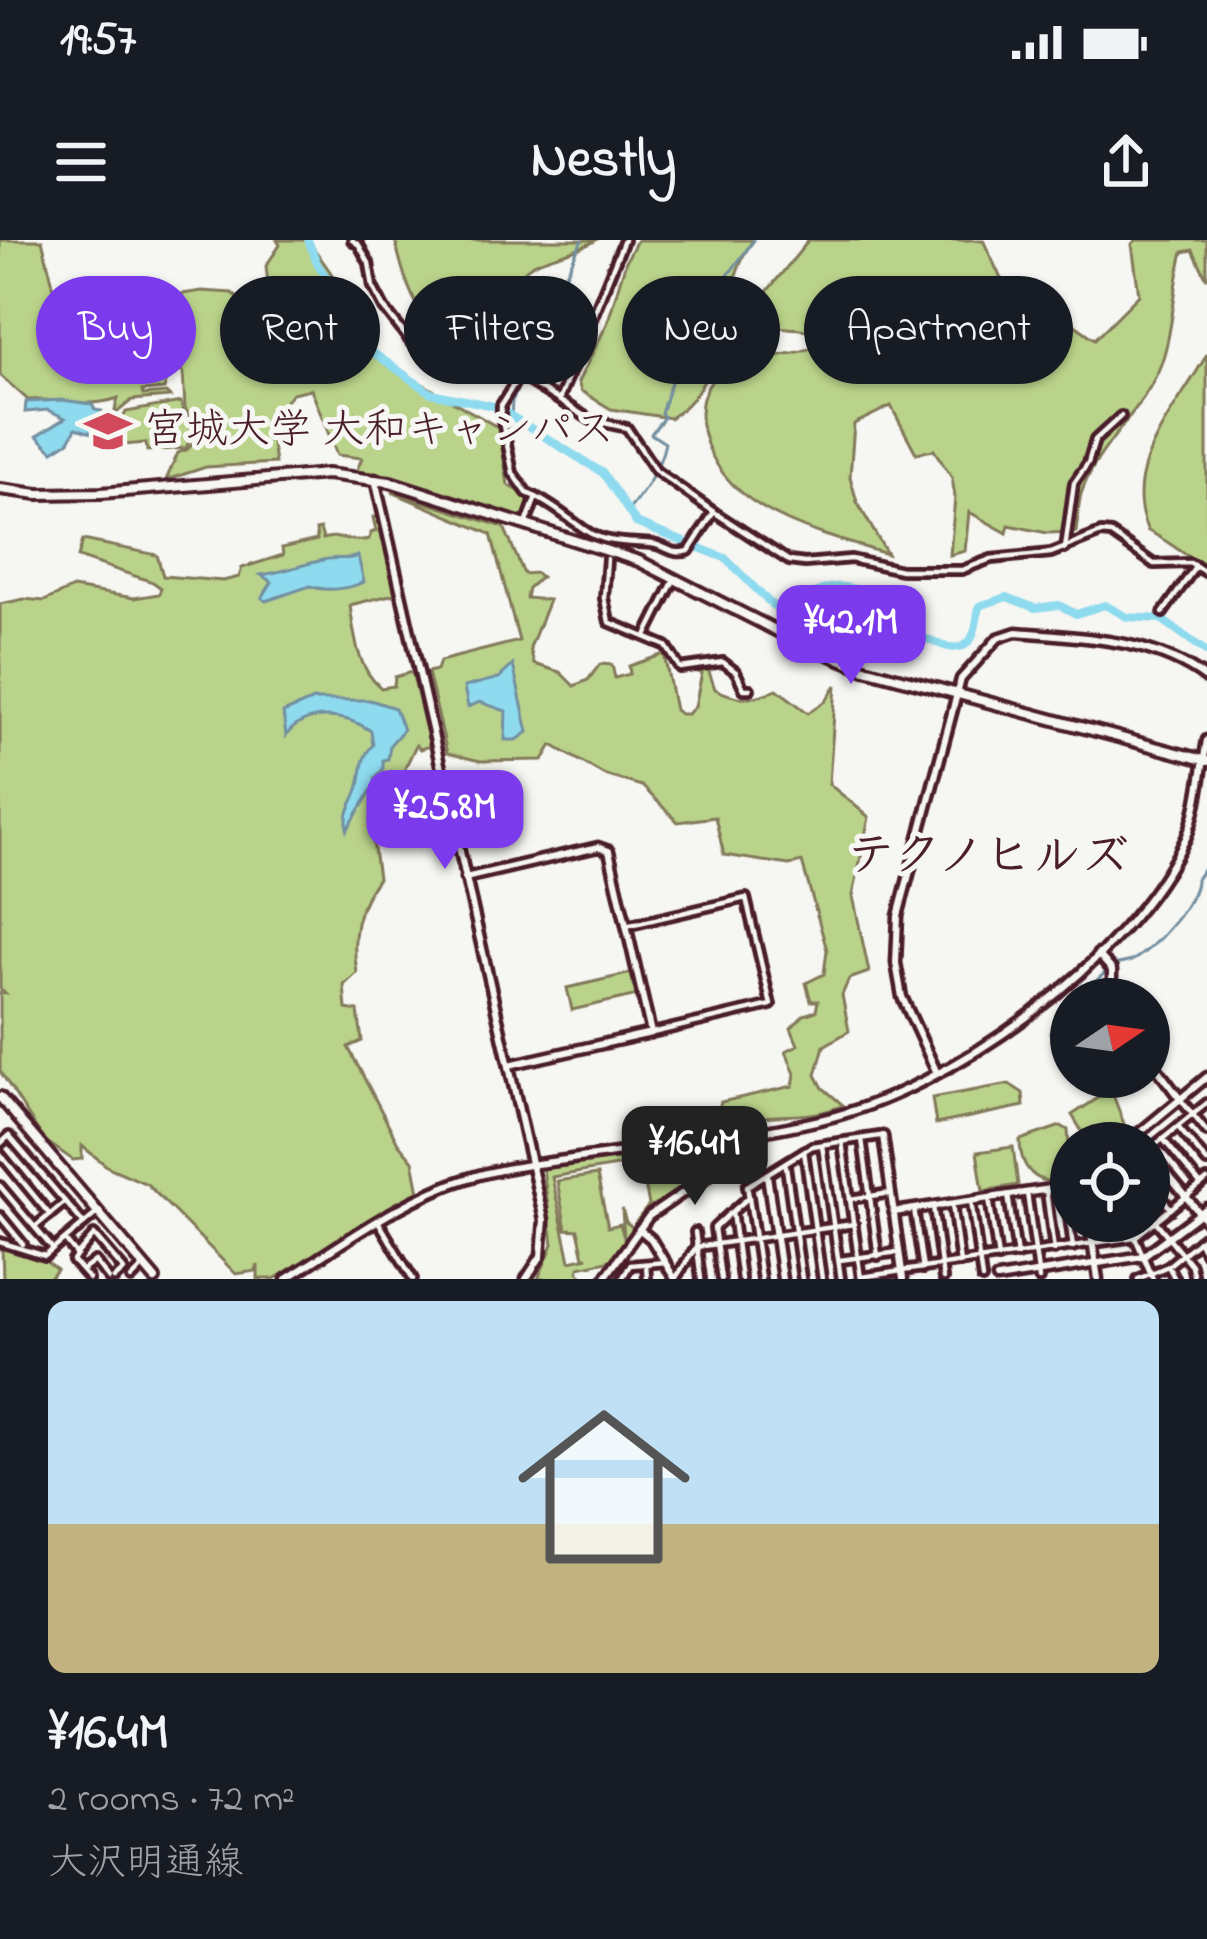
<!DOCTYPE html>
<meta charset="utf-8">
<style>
:root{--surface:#171b24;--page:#242831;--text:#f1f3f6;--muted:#9ea1a6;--line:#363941;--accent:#7c3aed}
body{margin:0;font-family:"Indie Flower","Klee One",sans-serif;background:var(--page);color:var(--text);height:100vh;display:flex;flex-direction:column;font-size:45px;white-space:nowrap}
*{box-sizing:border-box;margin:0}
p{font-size:39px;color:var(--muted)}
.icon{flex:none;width:66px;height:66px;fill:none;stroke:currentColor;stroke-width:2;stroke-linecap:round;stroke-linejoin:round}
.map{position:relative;height:1039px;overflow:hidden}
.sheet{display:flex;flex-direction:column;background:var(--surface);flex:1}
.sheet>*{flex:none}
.hud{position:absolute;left:36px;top:36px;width:1137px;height:108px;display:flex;gap:24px}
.needle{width:78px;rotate:77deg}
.fabs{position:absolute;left:1050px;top:738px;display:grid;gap:24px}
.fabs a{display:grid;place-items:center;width:120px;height:120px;border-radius:50%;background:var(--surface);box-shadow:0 3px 9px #0004;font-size:60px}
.price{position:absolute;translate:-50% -102px;padding:0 27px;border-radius:24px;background:var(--accent);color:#fff;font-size:39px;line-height:78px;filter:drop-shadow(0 3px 6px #0008)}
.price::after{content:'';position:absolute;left:50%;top:72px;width:36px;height:27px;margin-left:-18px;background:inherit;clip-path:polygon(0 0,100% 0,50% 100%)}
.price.on{background:#222;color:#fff}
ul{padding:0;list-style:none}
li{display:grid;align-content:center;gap:24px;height:636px;padding:0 48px}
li+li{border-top:3px solid var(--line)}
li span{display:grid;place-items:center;height:372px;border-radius:18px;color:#555}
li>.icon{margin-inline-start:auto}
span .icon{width:216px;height:216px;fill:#fffc;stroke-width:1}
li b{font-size:51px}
.chip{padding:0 42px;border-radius:54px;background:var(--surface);box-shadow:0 3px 9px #0004;font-size:42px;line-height:108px}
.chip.on{background:var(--accent);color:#fff}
.status{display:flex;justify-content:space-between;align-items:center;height:84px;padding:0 60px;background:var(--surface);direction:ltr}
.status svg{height:33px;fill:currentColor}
header{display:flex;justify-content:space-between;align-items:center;height:156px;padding:0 48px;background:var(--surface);font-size:54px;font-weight:700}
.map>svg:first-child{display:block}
</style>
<div class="status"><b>19:57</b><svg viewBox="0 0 49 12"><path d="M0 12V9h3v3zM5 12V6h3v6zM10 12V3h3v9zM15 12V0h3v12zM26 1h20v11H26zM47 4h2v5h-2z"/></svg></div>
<header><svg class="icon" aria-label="menu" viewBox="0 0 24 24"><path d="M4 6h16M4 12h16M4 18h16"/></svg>Nestly<svg class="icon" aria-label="share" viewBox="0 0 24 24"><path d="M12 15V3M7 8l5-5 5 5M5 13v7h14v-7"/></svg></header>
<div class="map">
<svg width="1207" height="1039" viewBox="0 0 1207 1039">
<rect width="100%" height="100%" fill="#f6f6f2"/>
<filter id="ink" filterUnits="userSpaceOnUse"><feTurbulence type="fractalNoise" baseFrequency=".00833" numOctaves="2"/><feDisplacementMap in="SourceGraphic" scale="24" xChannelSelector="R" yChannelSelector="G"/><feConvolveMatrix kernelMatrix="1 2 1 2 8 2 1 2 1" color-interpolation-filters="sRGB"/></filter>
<g filter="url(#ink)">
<g fill="#bad38a" stroke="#82795a" stroke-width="3">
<path d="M0 0H42L57 61 42 69 62 99 73 100 96 67 202 51 232 53 259 78 289 72 285 52 268 44 266 26 280 5 277 0H308L331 33 362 109 499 188 508 245 532 258 525 279 380 236 356 232 362 218 337 215 311 149 292 153 269 181 275 223 206 227 166 240 178 213 188 209 200 195 185 168 183 131 169 132 164 149 142 151 143 155 166 153 170 157 132 160 114 175 118 158C88 169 60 158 28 160L0 135Z"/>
<path d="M395 0H596C579 13 531 18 524 32 516 50 521 72 511 90 432 120 410 66 395 0Z"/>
<path d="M637 0H753C715 54 732 139 670 178L611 169 581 151 578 142 607 84 626 21Z"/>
<path d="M809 0H983L1022 84 1059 74 1095 99 1139 55 1132 4 1136 0H1207V39L1193 10 1183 12C1173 49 1174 87 1161 124 1143 172 1097 205 1081 254 1078 265 1078 280 1076 292L1047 293 1009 285 1007 293 969 272 965 311 950 315 955 257 952 238 934 210 916 213 891 166 854 184 850 237 857 262 887 314C818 293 722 273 703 191 698 169 702 146 721 132 747 111 790 121 819 104L814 92C791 84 765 95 752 70Z"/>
<path d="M1207 114V326C1184 317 1170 301 1148 291 1118 228 1179 167 1207 114Z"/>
<path d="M181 162 185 179 194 192 186 208 147 211 146 203 124 205 119 186 126 172Z"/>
<path d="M392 252 504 287 524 334 536 333 541 337 528 348 526 358 549 360 530 408 534 424 560 432 574 446 588 440 600 424 612 425 615 438 630 434 629 426 664 414 675 470 680 474H688L695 466 702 433 686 429 707 426 715 449C739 461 754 460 777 449L808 473 826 461 836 445 829 544 869 577 853 656 869 732 849 739 842 755 849 791 824 806 816 835 823 848 843 865C809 880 784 872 748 879L746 887 680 899 679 882 717 875 721 862 793 846 795 834 786 811 798 805 791 788 804 775 816 771 818 761H811L806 743 824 734 827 710 802 622 789 625 724 615 715 577 678 582 642 546 605 535 552 505 543 520 480 521 447 513 428 432 437 430 440 421 519 401 491 294Z"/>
<path d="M377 276 395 354 350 365C354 395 357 428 381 448L394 446 395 437 412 432 430 506 420 509 416 505 405 528 413 552 404 558 395 555 382 558 383 574 370 580 378 638C356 668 351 697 357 733L344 745 346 769 358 771 362 801 348 807 398 903 413 921 419 952 274 1039H258V1025L256 1031 236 1034 147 944 108 927 82 906V919L73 920 44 900 0 831V753H5L0 749V364L24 359 44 361 73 348 134 358 159 354 161 348 153 342 78 317 83 300 157 315 163 336 223 341 239 337 242 328 283 315 282 308 317 300 316 290 320 289 323 299C337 293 352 304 369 299L371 293 376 291 373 277Z"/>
<path d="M632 733 638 755 572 770 567 748Z"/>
<path d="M1009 844 1023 853 1024 866 936 884 932 858Z"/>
<path d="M1106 853 1113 855 1127 892 1110 903H1089L1072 875Z"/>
<path d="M1061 886 1068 890 1071 935C1041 952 1020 931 1020 900Z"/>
<path d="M1013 907 1018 945 983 951 977 912Z"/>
<path d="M690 909 699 925 712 919 715 923 648 972 639 985 635 983 649 965 640 922 552 937 570 1021 588 1017H584L578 990 566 989 557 941 597 935 608 987 620 984 624 998 622 969 626 982 636 990 617 1019 579 1027 578 1032 587 1039H538L553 1004 543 929Z"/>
<path d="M2 1008 44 1020 57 1030 49 1039H3Z"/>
</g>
<g fill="#8edaee" stroke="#738fa0" stroke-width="3">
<path d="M62 160 92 164 95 170 102 171V184L92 193 76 188 69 201 53 211 37 196 65 178 48 170 25 172 26 162Z"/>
<path d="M358 316 364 342C348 349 326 352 310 346L266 361 262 358 272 342 261 335C285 332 306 323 328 319 339 317 346 321 358 316Z"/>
<path d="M513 425 528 492 517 500H505L506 471 480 462 468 467 464 447 499 438Z"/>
<path d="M313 460H370L395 468 403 490 390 505 388 519 383 520V529L375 538 376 543 347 590C346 568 350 570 357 552 364 534 358 520 373 505L371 491C346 474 305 469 286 496L283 473Z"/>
</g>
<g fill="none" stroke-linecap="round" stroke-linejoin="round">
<g stroke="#738fa0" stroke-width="3">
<path d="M525 136 544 99 558 51 582 0"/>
<path d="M511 178 512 161 521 142"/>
<path d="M627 272C645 251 659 230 665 203L651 194 664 177 661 173 672 139 693 114 698 92 715 53 754 0"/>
<path d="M1112 725C1119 724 1125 723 1131 721 1152 712 1197 661 1196 639L1207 624"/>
<path d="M1076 759 1109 729"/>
<path d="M1050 793 1071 768"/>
</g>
<g stroke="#8edaee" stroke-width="8">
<path d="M308 0 318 25 356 77 369 110 431 153 498 167"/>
<path d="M503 171 603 233 636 283 725 318 774 367C805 368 820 335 861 351L869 370 859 390 862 397C897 410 892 398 920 398 931 398 939 406 949 407 976 412 976 384 979 366L1007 357 1035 368 1059 365 1076 374 1105 365 1127 377 1161 379 1207 412"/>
</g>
<defs>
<g id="minor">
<path d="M352 0 359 5 369 23 373 47 384 68 413 105 432 114 513 132 591 180 627 188 656 231 714 272"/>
<path d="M519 136 501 165V176L513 233 527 253 536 257"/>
<path d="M559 160 624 0"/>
<path d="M526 284 536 257C555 267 568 278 585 290 604 304 631 302 652 304 667 306 672 316 689 311L714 272 789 321 805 323 851 319 901 330H962L991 319 1051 313 1101 293 1111 294 1154 324 1190 323 1207 333"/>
<path d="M1065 309 1074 243 1088 223 1095 200 1121 176"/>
<path d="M607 319 604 358 609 382 666 406 680 428 723 422 736 432 744 449H750"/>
<path d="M1163 373 1196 326"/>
<path d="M646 396 673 342"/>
<path d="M626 686 746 658 771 765 652 793"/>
<path d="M1180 859 1207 892"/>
<path d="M1178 887 1207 922"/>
<path d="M862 899 878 1016"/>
<path d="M1163 899 1201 945"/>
<path d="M842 902 861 1039"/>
<path d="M0 904 9 896 84 984"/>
<path d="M822 905 841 1039"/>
<path d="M1149 910 1207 863"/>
<path d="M804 911 822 1039"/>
<path d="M0 914 50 975"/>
<path d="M786 926 802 1039"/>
<path d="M1149 942 1171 969"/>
<path d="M0 946 53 1009"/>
<path d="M1065 947 1073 1007"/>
<path d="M1046 950 1054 1010"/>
<path d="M1027 953 1039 1039"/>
<path d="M1008 955 1017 1015"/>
<path d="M749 957 761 1039"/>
<path d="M989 958 998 1018"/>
<path d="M850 959 891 953"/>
<path d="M971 961 982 1039"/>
<path d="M952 964 960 1023"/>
<path d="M933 966 943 1039"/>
<path d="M914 969 923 1029"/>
<path d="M1149 973 1191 1025 1194 1039"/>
<path d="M0 976 23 1004"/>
<path d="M378 981 413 1039"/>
<path d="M35 987 65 962"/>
<path d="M695 992 701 1039"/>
<path d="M1135 997 1153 1039"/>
<path d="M65 1000 77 1015 73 1021 89 1039"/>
<path d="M1198 1001 1207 1015"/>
<path d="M0 1002 45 1016 97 973"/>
<path d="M77 1015 94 995 124 1030 114 1039"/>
<path d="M840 1020 899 1012"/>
<path d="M646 1024 647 1039"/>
<path d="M1168 1026 1175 1039"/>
<path d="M82 1031 95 1021 109 1039"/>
<path d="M861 1037 1135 997 1207 940"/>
<path d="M131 1039 140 1030"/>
<path d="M622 1039 630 1025 666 1022"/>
<path d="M675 1039 696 1007 854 984"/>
<path d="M721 1039 714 988 729 974"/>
<path d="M741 1039 732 972 749 957 747 946 812 906 880 896"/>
<path d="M1138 1039 1168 1026 1207 994"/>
</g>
<g id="tertiary">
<path d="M375 239 544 980 541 1016 526 1039"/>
<path d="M465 638 598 607 609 611 651 793 509 825"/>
<path d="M1098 714 1112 730V759"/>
<path d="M1149 818 1180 859"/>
<path d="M937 833 902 757 896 723 898 676 961 439 998 398 1016 392C1079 397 1154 398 1207 439"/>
<path d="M883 896 903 1039"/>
<path d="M1127 903 1207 837"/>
<path d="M1149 912 1207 982"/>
<path d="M767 935 782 1039"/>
<path d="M894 972 1071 946"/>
<path d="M1089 981 1098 1039"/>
<path d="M639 989 651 999 675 1039"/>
<path d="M286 1039C344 1003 403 958 469 938 507 926 547 923 586 917 664 906 743 898 820 880 951 850 1128 722 1186 598 1199 568 1201 532 1207 500"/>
<path d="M604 1039 649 976 743 912 747 894"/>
<path d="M997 1039 1143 1016 1207 968"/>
</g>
<g id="secondary">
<path d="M0 249 38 254 101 253 327 234 390 242 639 321 799 402 865 429 1207 521"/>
<path d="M0 857 155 1039"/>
</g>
</defs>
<use href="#minor" stroke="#4a1f2b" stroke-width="14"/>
<use href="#tertiary" stroke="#4a1f2b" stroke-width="15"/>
<use href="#secondary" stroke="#4a1f2b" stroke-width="16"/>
<use href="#minor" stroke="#f6f6f2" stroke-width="4.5"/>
<use href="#tertiary" stroke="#f6f6f2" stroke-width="6"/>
<use href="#secondary" stroke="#f6f6f2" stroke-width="8"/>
</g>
</g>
<defs>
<symbol id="university-bare" viewBox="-9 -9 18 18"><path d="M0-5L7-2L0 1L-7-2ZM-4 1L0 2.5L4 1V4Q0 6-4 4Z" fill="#d1495b" stroke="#f6f6f2" stroke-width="2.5" paint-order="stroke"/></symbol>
</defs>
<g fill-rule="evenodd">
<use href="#university-bare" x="75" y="158" width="66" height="66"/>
</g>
<g text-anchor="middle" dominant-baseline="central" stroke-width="10" stroke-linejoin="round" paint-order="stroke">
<g font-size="42" fill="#4a1f2b" stroke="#f6f6f2" text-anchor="start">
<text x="144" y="191">宮城大学 大和キャンパス</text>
</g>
<g font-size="48" font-weight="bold" fill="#4a1f2b" stroke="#f6f6f2">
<text x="988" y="618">テクノヒルズ</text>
</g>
</g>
</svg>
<div class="fabs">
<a><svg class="needle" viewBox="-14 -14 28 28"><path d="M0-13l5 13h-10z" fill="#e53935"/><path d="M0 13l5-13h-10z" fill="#9ea1a6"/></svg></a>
<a><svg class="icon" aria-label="locate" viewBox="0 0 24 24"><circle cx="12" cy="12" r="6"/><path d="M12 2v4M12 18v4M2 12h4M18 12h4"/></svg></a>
</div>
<b class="price" style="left:851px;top:447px">¥42.1M</b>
<b class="price" style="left:445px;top:632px">¥25.8M</b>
<b class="price on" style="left:695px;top:968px">¥16.4M</b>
<div class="hud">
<a class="chip on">Buy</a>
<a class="chip">Rent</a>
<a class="chip">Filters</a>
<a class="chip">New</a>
<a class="chip">Apartment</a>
</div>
</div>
<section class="sheet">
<ul>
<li><span style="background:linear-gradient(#bfe0f5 60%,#c2b280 0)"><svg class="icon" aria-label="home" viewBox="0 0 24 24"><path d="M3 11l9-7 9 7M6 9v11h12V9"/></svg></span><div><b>¥16.4M</b><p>2 rooms · 72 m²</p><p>大沢明通線</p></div></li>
</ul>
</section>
